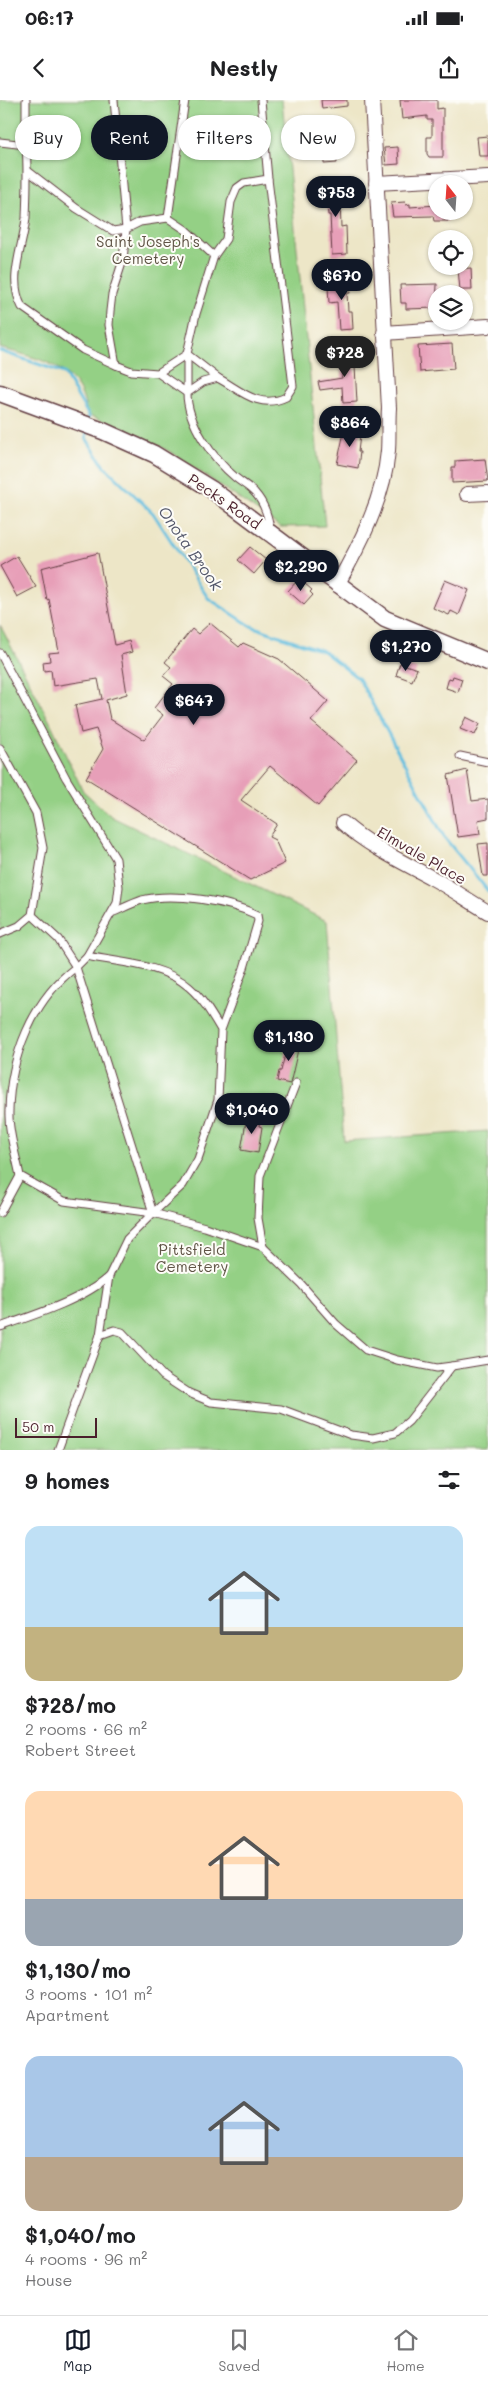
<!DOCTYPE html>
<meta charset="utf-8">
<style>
:root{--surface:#fff;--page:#f6f6f6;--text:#202124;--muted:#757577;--line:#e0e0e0;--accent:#111827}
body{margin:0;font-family:Mali,sans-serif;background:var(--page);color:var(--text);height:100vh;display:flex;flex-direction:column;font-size:19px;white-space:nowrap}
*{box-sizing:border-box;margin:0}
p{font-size:16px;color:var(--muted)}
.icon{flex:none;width:28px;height:28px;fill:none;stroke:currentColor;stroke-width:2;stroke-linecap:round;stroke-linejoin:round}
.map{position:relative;height:1350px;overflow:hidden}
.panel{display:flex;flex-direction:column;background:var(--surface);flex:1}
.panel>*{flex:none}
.hud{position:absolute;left:15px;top:15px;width:459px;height:45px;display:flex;gap:10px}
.needle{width:32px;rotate:343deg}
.buttons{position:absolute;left:428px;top:75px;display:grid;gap:10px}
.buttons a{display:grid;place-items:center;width:45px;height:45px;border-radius:50%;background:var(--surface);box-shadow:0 1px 4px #0004;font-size:25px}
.scale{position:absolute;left:15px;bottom:12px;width:82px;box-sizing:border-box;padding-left:5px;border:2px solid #4a1f2b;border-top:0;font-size:14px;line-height:18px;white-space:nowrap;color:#4a1f2b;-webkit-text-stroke:4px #fdfcf7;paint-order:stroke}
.price{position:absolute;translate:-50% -42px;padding:0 11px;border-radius:18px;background:var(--accent);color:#fff;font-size:16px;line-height:32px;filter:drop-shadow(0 1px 2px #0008)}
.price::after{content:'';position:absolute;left:50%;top:30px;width:15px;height:11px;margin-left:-8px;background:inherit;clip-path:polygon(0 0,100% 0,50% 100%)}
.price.current{background:#222;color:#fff}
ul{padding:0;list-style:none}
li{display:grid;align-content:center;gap:10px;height:265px;padding:0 25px}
li span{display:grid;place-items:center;height:155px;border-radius:15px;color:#555}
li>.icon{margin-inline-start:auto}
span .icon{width:90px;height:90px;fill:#fffc;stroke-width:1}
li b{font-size:21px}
h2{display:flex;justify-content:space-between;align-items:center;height:60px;padding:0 25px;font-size:21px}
.chip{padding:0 18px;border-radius:22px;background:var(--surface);box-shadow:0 1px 4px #0004;font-size:18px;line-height:45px}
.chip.current{background:var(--accent);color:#fff}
.status{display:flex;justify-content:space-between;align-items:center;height:35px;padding:0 25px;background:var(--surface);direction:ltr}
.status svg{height:14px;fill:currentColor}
header{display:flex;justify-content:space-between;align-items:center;height:65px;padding:0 25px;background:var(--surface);font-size:22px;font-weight:800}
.tabs{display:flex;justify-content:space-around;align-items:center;height:70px;border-top:1px solid var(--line);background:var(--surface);font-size:14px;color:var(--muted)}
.tabs a{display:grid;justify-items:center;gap:2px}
.tabs .current{color:var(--accent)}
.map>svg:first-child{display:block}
</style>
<div class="status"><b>06:17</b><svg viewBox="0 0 49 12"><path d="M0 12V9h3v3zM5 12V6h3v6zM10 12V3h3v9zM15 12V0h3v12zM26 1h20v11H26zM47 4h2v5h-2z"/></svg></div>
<header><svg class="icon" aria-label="back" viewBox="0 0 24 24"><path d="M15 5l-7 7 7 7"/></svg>Nestly<svg class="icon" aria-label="share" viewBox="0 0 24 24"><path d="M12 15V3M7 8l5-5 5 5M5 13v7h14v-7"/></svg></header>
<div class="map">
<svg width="488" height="1350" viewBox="0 0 488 1350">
<rect width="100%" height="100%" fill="#fdfcf7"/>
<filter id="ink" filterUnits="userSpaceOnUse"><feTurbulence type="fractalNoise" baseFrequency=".02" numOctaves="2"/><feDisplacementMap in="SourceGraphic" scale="10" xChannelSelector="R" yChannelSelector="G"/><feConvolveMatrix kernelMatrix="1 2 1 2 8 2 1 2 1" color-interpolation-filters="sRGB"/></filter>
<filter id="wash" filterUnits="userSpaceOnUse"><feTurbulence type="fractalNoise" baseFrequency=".0096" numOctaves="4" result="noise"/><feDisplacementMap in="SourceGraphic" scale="20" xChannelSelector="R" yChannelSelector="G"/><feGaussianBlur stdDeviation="1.12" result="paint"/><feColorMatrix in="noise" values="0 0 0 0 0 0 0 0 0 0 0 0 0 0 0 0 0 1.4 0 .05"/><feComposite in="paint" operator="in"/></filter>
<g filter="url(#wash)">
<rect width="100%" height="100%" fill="#ede6c7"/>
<g fill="#94d085" stroke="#6f7858">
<path d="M0 0H282L325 426 280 427 174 354 131 331 88 315C85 306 83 294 77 286 62 262 25 255 0 248Z"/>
<path d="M0 525 50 622 83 691 112 717 327 821 344 1041 488 1031V1350H0Z"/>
</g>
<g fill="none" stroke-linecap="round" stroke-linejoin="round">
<g stroke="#60bdde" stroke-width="3">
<path d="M0 251 64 273 89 316 88 321"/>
<path d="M87 332 86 338 104 366 153 413 208 498 251 526 323 551 359 579 444 737 488 791"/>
</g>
</g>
<g id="blocks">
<g fill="#e79fb8">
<path d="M321 0H347V6L322 9Z"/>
<path d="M400 0H437V9L443 8V57H429L427 54V37H432V20H427V16L402 19Z"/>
<path d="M340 32 341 49H336L337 63 324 64V50H329L328 33Z"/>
<path d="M488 36V56H479L477 37Z"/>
<path d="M398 47 399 64 386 65 384 48Z"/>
<path d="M345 84 346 100 340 101 341 127 346 126 347 154 332 155 330 115H328L327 102 322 103V93H330V85Z"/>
<path d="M405 102 406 105 410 104V107L436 105V111H447L448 121H434L433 116 393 117 391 103Z"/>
<path d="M471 168 472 190H460L458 169Z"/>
<path d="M348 174 350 193H347L348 211H352L353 229 339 230 337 202 329 203 328 187H333L332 181 336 180V175Z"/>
<path d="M437 184 436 208 406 209V203H401L400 185Z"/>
<path d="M452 244 454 269 420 272 418 246Z"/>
<path d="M354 249 357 302 343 303 342 287 320 290 318 282 342 278 340 250Z"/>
<path d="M351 326 361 327 358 352H360L358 368 337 364 345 328 351 329Z"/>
<path d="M485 359 488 381 452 383V367H455V361Z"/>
<path d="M250 447 266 460 254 474 238 460Z"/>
<path d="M98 453 115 545 129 541 132 552 121 555 127 594 106 600 110 619 144 640 163 615 154 608 173 584 163 576 171 567 165 562 192 529 198 534 210 523 239 547 243 543 279 559 328 601 311 621 357 660 318 706 270 666 241 700 277 724 269 737 275 740 285 763 250 780 86 678 103 649 96 629 81 633 75 605 102 599 98 579 53 586 51 570 44 571 43 562 50 561 49 553 59 552 49 499 47 500 41 468Z"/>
<path d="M17 456 36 487 17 497 0 466Z"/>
<path d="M445 480 469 490 459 515 451 511 449 515 433 508Z"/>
<path d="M297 481 302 485 304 483 312 490 310 492 313 495 304 505 288 491Z"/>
<path d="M400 563 417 569 412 581 396 575Z"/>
<path d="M453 576 462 579 458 592 446 588 449 578 452 579Z"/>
<path d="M466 617 480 624 475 635 460 629Z"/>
<path d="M467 670 472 701 488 699V718L478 720 480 734 458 737 448 675Z"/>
<path d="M488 743V776H483L478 744Z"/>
<path d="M289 938 300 941 290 984 277 981 279 971H281Z"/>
<path d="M247 1016 260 1018 259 1026 262 1027 258 1053 241 1050Z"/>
</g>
</g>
</g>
<g filter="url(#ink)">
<use href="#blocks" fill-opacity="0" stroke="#623d42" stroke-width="1"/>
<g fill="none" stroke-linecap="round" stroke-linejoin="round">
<defs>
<g id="service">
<path d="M114 0 126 129 123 160 112 194 110 211 109 225 116 265 131 271 158 273 187 293V254L158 273"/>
<path d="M0 42 26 45C28 69 27 93 26 118 23 148 7 179 22 207L83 250 116 265"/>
<path d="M26 45V0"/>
<path d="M28 71 76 108 113 131 126 129 140 122 168 118 186 130 214 156 196 214 187 254 218 278 203 282 187 293C187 323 213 359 236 378 242 383 250 387 255 393 265 404 268 417 271 432"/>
<path d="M168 118 185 0"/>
<path d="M214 156 226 139 231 102 237 88 244 83 268 79 261 0"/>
<path d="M218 278C240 290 259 310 286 297L293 286 268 79"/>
<path d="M0 553 66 678 116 759 119 787 117 803 87 856"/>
<path d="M0 648 36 713 43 748 32 815 19 826 0 834"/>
<path d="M460 656 488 662"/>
<path d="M114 812C123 808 133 803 142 800 173 792 229 801 257 815L258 821 244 868 221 930C212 915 203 899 189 887 163 864 120 863 87 856L76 867 153 1113 183 1085 198 1059 218 1000 221 930"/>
<path d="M32 815 58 839 76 867C32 900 10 958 9 1011 8 1032 16 1055 20 1076L64 1101 153 1113 127 1139 109 1176 100 1235 58 1350"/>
<path d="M0 1113 20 1076"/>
<path d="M263 1147 258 1118 260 1076 296 983"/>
<path d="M0 1227C32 1216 85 1199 109 1176"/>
<path d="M100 1235 114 1230 122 1232 163 1276 189 1293 211 1302 281 1309 351 1335 373 1338 395 1333 409 1321 452 1266 437 1268 397 1260 366 1250 336 1224 301 1184 263 1147 205 1127 153 1113"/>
<path d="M452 1266 488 1260"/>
</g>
<g id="minor">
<path d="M376 83 488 77"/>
<path d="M384 233 488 226"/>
<path d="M467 394 488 393"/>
<path d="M337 485C360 445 384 398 388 351 389 337 388 322 389 308L372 0"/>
<path d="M343 723C370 747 401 761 432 778 451 788 469 801 488 812"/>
</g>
<path id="tertiary" d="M0 293 103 331 154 354 211 389 385 519 488 562"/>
</defs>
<use href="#service" stroke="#623d42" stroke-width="9"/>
<use href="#minor" stroke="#623d42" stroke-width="16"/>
<use href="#tertiary" stroke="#623d42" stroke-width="19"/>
<use href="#service" stroke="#fff" stroke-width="7"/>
<use href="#minor" stroke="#fff" stroke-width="14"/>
<use href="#tertiary" stroke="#fff" stroke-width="16"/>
</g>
</g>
<g text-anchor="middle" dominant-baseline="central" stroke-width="4" stroke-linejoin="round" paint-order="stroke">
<g font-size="15" fill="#605446" stroke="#fdfcf7">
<text x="148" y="141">Saint Joseph's<tspan x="148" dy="17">Cemetery</tspan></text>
<text x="192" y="1149">Pittsfield<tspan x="192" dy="17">Cemetery</tspan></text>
</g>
<g font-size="15" fill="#4a1f2b" stroke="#fdfcf7">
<text transform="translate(225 401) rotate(35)">Pecks Road</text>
<text transform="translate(422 755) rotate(30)">Elmvale Place</text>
</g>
<g font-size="16" font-style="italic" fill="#52566a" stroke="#fdfcf7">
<text transform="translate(191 448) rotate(55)">Onota Brook</text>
</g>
</g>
</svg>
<div class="buttons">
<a><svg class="needle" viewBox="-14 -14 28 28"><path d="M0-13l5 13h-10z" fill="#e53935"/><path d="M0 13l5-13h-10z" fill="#757577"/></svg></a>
<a><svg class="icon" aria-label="locate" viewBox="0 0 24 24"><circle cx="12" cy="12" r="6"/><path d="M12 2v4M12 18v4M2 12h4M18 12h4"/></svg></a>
<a><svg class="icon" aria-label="layers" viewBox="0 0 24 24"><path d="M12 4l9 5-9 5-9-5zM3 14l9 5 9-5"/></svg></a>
</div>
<div class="scale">50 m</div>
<b class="price" style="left:336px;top:118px">$753</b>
<b class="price" style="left:342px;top:201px">$670</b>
<b class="price current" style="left:345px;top:278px">$728</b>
<b class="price" style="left:350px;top:348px">$864</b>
<b class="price" style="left:301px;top:492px">$2,290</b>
<b class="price" style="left:406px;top:572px">$1,270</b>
<b class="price" style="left:194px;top:626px">$647</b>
<b class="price" style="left:289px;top:962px">$1,130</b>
<b class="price" style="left:252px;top:1035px">$1,040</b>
<div class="hud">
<a class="chip">Buy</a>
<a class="chip current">Rent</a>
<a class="chip">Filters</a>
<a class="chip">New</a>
</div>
</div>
<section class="panel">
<h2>9 homes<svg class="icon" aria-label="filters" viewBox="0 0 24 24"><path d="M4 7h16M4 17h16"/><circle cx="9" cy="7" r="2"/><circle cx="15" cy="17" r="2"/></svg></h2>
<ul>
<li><span style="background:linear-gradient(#bfe0f5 65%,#c2b280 0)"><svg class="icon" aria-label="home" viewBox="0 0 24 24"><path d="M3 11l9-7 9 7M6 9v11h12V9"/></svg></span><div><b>$728/mo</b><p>2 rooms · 66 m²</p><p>Robert Street</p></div></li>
<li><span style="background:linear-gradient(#ffd9b3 70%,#9aa5b1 0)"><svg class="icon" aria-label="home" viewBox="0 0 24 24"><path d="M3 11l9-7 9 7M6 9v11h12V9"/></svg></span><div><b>$1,130/mo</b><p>3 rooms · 101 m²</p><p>Apartment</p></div></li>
<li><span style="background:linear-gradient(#a9c7e8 65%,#b9a48a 0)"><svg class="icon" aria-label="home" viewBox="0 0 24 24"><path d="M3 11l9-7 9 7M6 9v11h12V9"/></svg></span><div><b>$1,040/mo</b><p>4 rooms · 96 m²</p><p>House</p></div></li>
</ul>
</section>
<nav class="tabs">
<a class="current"><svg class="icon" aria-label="map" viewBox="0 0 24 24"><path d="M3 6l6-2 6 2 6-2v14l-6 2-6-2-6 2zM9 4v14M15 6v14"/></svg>Map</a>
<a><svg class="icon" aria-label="saved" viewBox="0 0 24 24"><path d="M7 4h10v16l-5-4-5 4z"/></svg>Saved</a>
<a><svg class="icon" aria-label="home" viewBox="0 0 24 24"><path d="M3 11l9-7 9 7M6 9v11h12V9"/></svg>Home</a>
</nav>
